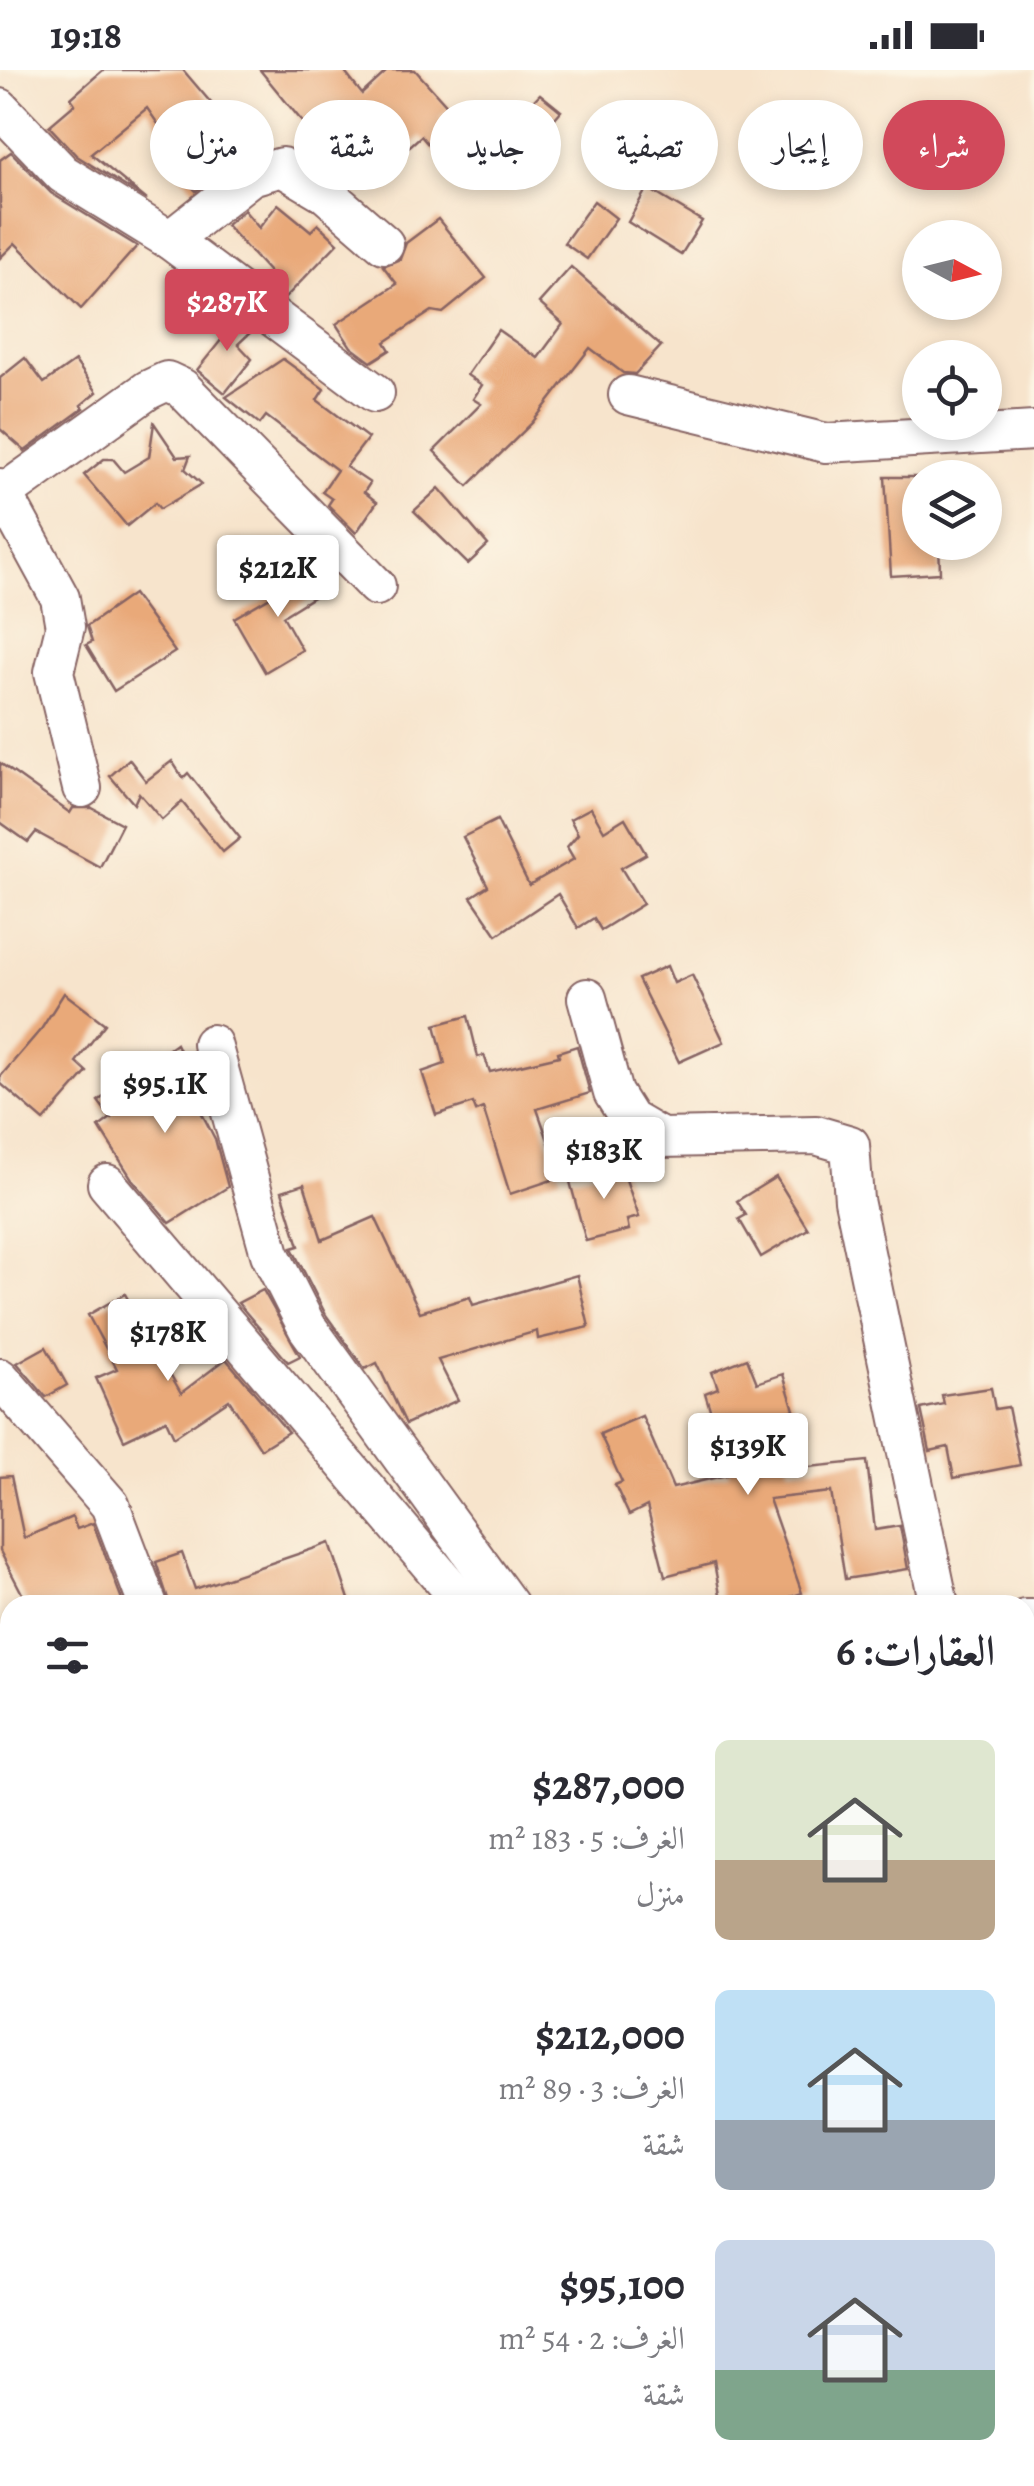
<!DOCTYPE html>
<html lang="ar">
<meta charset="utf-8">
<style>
:root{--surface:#fff;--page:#f7f7f7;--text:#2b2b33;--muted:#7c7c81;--accent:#d1495b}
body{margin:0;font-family:Alegreya,Amiri,serif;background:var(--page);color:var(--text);direction:rtl;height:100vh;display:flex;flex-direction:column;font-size:38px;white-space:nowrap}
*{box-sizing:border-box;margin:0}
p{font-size:32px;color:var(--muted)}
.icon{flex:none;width:55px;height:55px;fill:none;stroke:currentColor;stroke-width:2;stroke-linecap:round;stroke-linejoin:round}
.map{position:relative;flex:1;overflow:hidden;direction:ltr}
.panel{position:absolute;left:0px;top:1525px;width:1035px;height:892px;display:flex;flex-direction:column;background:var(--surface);border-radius:30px 30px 0 0;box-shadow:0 5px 15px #0003;direction:rtl}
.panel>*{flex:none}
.banner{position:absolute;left:30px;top:30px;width:975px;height:90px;direction:rtl;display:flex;gap:20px}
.needle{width:65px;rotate:97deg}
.buttons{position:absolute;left:902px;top:150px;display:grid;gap:20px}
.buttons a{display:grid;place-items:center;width:100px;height:100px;border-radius:50%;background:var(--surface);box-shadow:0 5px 15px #0003;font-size:50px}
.price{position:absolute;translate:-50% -85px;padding:0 22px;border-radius:10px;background:#fff;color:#222;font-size:32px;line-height:65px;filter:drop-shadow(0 2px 5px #0008)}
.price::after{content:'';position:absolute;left:50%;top:60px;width:30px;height:22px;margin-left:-15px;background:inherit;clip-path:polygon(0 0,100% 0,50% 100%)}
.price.selected{background:var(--accent);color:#fff}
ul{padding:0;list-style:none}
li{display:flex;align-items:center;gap:30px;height:250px;padding:0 40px}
li span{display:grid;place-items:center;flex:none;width:280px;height:200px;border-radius:15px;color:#555}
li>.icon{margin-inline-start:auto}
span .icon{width:120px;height:120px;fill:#fffc;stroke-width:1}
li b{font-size:42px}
h2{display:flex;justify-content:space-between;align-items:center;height:120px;padding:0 40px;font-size:42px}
.chip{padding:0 35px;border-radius:45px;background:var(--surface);box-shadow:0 5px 15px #0003;font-size:35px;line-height:90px}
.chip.selected{background:var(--accent);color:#fff}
.status{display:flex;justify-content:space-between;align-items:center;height:70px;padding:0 50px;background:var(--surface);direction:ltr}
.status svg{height:28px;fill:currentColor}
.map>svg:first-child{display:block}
</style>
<div class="status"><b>19:18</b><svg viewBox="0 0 49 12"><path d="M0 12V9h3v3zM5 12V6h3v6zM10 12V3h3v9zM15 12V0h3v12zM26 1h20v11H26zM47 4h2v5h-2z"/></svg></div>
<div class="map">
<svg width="1034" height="2416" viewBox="0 0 1034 2416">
<rect width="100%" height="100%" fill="#fcf5e5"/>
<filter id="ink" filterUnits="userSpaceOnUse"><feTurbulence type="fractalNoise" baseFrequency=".01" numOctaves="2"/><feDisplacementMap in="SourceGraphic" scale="20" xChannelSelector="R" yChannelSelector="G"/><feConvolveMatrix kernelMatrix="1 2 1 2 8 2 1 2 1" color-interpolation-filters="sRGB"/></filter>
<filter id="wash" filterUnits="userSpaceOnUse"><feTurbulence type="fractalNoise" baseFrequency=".0048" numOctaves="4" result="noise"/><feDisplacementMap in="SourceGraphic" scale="40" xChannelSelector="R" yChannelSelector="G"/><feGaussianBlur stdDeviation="2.25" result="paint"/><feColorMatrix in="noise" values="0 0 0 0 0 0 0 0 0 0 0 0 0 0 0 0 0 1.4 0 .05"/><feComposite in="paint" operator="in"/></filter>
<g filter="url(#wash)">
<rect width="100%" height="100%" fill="#f7e4cc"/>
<g id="blocks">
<g fill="#e9a979">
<path d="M103 0H183L235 61 242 56 263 79 238 88 196 121 177 101 185 93 147 38 91 84 147 130 77 86 49 56 75 34 71 28Z"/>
<path d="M260 0H343L362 24 388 0H415L450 39 440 48 483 100 463 116 421 66 392 92 381 79 371 87 364 79 339 105 305 84 318 71Z"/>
<path d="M540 24 561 41 537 69 516 49Z"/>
<path d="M11 82 51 123 137 176 81 239 15 173 0 188V90Z"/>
<path d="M647 118 702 151 681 185 628 152Z"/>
<path d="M594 131 616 148 587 189 564 173Z"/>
<path d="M278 134 311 161 318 154 338 173 285 228 262 210 269 202 226 155 244 140 259 158Z"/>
<path d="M438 149 486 208 443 243 432 241 385 272 390 280 371 292 351 277 336 254 397 214 383 196 400 189 406 173Z"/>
<path d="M571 197 661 276 635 304 623 303 590 278 532 353 468 416 434 381 481 334 473 329 482 315 467 305 498 260 538 288 563 254 539 233Z"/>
<path d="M228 242 253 260 238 274 252 289 225 323 197 300 226 264 216 256Z"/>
<path d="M25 288 44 313 75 291 97 322 81 335 84 338 25 381 0 359V308Z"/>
<path d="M283 289 324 319 317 330 368 368 346 397 370 413 364 422 377 432 356 463 328 435 332 429 322 422 337 400 266 346 260 354 226 327Z"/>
<path d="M154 353 177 387 190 386 185 399 202 414 160 439 155 433 127 456 84 405 104 389H113L124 402 149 387Z"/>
<path d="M885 407H920V472H939L940 503 891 506Z"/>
<path d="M439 418 488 475 468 494 414 441Z"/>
<path d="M311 495 326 519 283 546 302 580 265 602 234 548 287 517 284 512Z"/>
<path d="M133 524 175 582 114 621 86 575 92 572 87 556Z"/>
<path d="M129 689 146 711 172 691 183 708 188 703 240 768 223 782 182 732 162 750 139 723 134 734 110 706Z"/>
<path d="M0 693 70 743 73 738H92L122 754 100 797 36 762 28 772 0 752Z"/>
<path d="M591 738 604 761 625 748 646 784 621 798 643 834 601 860 594 848 578 858 558 824 497 865 471 827 488 816 463 767 497 750 529 815 574 789 567 777 578 764 570 749Z"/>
<path d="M667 896 674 913 692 905 724 972 679 992 638 909Z"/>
<path d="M64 923 105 954 76 992 87 1002 44 1051 0 1013V1007L42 958Z"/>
<path d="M468 946 478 987 484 985 490 1002 559 986 558 982 577 976 590 1023 537 1039 561 1107 510 1124 483 1038 476 1041 473 1033 436 1045 422 1002 445 994 435 955Z"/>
<path d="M176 974 204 1030 197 1034 215 1069 228 1117 170 1153 132 1109 99 1057 111 1048 98 1031Z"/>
<path d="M621 1095 639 1147 627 1150 629 1160 586 1171 569 1108Z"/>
<path d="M776 1107 808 1159 761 1187 739 1149 746 1145 737 1131Z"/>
<path d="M304 1114 322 1170 375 1147 420 1242 470 1227 473 1235 577 1205 589 1257 538 1269 537 1261 438 1290 458 1330 406 1354 377 1293 365 1299 326 1245 292 1178 299 1176 282 1121Z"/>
<path d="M263 1220 300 1286 288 1292 238 1233Z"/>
<path d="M125 1224 181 1323 226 1289 288 1362 261 1379 229 1330 174 1367 166 1350 124 1370 96 1308 117 1299 88 1245Z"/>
<path d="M46 1277 67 1315 46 1327 17 1293Z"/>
<path d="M747 1288 757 1313 783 1304 794 1340 770 1347 790 1399 867 1391 875 1460 900 1456 908 1499 845 1509 831 1422 769 1429 802 1523 767 1535H722L714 1493 665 1506 647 1436 629 1445 615 1415 622 1412 600 1364 642 1346 673 1418 730 1404 705 1323 718 1318 712 1302Z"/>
<path d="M991 1318 995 1339 1008 1337 1020 1395 954 1408 948 1377 930 1381 921 1339 944 1334 942 1325Z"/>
<path d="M11 1406 24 1468 72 1447 77 1459 93 1453 124 1535H28L0 1481V1407Z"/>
<path d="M330 1473 351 1535H170L156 1492 182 1483 195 1519Z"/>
</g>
</g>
</g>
<g filter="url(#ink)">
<use href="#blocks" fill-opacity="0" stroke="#876463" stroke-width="2.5"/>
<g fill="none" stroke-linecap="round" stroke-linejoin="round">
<defs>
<g id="minor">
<path d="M0 38 63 104 170 170 375 323"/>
<path d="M170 170 251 106 282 97 324 122 384 174"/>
<path d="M628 325 826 373 1034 361"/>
<path d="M0 418 60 528 65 557 54 602 82 718"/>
<path d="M0 426 148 320 167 311 182 318 376 516"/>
<path d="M587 928 613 1023 630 1050 661 1068 816 1065 850 1075 854 1130 939 1535"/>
<path d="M212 974 270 1184 307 1257 509 1535"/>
<path d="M107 1114 465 1535"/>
<path d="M0 1308 110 1435 148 1535"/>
<path d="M1025 1549H1034"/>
<path d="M0 1611 10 1610"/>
<path d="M617 2408 618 2416"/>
</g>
</defs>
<use href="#minor" stroke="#876463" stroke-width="42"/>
<use href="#minor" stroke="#fff" stroke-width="38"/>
</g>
</g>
</svg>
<div class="buttons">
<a><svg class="needle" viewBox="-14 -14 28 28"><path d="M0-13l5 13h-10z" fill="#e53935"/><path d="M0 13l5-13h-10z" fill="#7c7c81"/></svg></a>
<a><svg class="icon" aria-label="locate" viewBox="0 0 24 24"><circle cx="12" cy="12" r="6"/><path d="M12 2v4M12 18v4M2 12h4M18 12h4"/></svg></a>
<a><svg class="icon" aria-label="layers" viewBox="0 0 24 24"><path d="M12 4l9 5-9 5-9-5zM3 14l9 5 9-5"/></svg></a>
</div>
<b class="price selected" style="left:227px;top:284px">$287K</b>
<b class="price" style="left:278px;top:550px">$212K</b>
<b class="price" style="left:165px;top:1066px">$95.1K</b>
<b class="price" style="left:604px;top:1132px">$183K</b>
<b class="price" style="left:168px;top:1314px">$178K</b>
<b class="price" style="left:748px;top:1428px">$139K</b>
<div class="banner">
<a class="chip selected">شراء</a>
<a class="chip">إيجار</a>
<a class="chip">تصفية</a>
<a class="chip">جديد</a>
<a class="chip">شقة</a>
<a class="chip">منزل</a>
</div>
<section class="panel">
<h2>العقارات: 6<svg class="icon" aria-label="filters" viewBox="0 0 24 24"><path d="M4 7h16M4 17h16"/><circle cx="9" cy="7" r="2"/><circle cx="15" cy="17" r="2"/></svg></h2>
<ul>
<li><span style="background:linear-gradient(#dfe7d0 60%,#b9a48a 0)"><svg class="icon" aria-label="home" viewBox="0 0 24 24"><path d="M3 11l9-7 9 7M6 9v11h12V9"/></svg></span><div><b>$287,000</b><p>الغرف: 5 · 183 m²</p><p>منزل</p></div></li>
<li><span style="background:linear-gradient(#bfe0f5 65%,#9aa5b1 0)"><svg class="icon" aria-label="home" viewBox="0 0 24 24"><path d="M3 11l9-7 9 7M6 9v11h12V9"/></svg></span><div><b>$212,000</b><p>الغرف: 3 · 89 m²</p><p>شقة</p></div></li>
<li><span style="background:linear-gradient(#c9d6e8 65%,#7fa58c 0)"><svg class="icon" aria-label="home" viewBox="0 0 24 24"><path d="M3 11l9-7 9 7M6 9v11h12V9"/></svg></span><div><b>$95,100</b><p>الغرف: 2 · 54 m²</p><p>شقة</p></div></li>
</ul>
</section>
</div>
